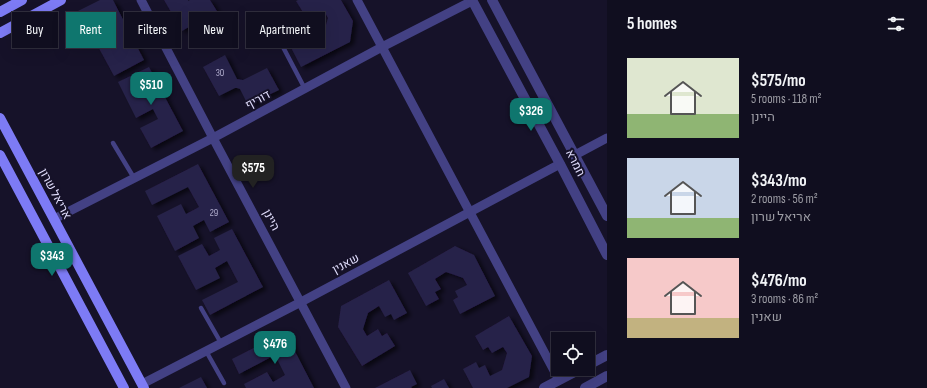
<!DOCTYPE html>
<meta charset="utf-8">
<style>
:root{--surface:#100e1f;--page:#191728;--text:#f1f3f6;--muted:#9c9ca4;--line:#302e3d;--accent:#0f766e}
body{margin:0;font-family:"Sofia Sans Condensed",Heebo,sans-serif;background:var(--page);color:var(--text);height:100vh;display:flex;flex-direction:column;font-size:15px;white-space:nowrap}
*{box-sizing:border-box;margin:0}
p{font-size:13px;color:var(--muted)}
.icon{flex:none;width:22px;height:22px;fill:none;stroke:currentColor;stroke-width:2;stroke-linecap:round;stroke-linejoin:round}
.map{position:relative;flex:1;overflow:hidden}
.drawer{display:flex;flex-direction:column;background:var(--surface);width:320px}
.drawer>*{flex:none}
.top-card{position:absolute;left:12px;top:12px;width:380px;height:36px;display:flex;gap:8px}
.tools{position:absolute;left:551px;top:332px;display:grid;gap:8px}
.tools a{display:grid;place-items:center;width:44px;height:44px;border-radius:0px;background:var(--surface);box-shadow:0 4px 16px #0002,0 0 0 1px var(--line);font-size:20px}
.price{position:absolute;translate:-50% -34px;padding:0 9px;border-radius:8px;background:var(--accent);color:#fff;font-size:13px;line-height:26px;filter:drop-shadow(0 1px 2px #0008)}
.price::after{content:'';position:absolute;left:50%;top:24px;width:12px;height:9px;margin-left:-6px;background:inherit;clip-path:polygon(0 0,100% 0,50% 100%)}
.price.selected{background:#222;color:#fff}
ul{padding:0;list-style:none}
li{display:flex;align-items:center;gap:12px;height:100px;padding:0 20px}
li span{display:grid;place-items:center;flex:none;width:112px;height:80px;border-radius:0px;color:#555}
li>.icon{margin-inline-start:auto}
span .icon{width:48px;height:48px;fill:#fffc;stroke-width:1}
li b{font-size:17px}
h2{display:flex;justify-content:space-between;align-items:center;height:48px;padding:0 20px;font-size:17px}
.tag{padding:0 14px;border-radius:0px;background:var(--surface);box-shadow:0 4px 16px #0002,0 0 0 1px var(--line);font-size:14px;line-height:36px}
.tag.selected{background:var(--accent);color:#fff}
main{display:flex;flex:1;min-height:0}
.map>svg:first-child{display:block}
</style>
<main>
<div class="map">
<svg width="607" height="388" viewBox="0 0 607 388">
<defs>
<filter id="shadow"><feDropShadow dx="4" dy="2.5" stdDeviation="2" flood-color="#0009"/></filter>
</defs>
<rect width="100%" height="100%" fill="#161229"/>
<g fill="#282048" filter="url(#shadow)">
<path d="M100 0H113L144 60 114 76 95 41 111 32 106 22 89 31 78 11Z"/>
<path d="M164 0H188V1L190 0H210L217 11 182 31Z"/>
<path d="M298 0H341L353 21 350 42 301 67 284 34 297 27 300 33 306 30 312 41 323 35 328 18 324 11 313 18 309 11 304 14 296 1Z"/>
<path d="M225 55 237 79 243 80 267 68 279 90 248 105 240 89 237 88H235L219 96 203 67Z"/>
<path d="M149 67 183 131 151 148 140 128 158 119 153 109 136 118 118 82Z"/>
<path d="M198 164 229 222 210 232 204 220 193 226 199 238 175 251 157 216 181 204 186 214 199 207 188 187 152 205 145 191Z"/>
<path d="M232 229 263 287 210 315 202 300 238 282 227 261 215 268 220 278 196 290 178 256 202 244 209 256 220 250 214 238Z"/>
<path d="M455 246 474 255 495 296 460 314 453 300 458 297 455 291 467 285 463 278 446 272 435 279 441 289 435 292 439 299 426 306 408 273Z"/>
<path d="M389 280 407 313 394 320 391 314 385 317 379 306 368 313 363 329 367 336 378 329 382 336 387 333 395 346 362 366 338 327 341 306Z"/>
<path d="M509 316 532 356 529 377 507 388H473L463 369 476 362 479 368 485 365 490 376 502 370 507 353 503 347 492 353 488 347 483 350 475 336Z"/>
<path d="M285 332 314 388H246L244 384 267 372 273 382 285 375 275 355 239 374 232 359Z"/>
<path d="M410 370 417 384 411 387 412 388H375Z"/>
<path d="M201 377 207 388H179Z"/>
<path d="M444 379 449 388H432L431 386Z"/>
</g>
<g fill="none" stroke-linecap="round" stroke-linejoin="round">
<g stroke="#434184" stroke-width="4.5">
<path d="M283 47 305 89"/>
<path d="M113 143 134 178"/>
<path d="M201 308 221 343"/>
<path d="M206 351 224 383"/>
</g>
<g stroke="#434184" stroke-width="9">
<path d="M141 0 213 138 346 388"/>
<path d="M357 0 559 380"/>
<path d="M575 155 607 138"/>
<path d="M54 219 213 138 382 47 472 1"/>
<path d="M142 384 301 302 560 164"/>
</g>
<g stroke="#434184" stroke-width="10">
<path d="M472 0 560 164 607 255"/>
<path d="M492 0 607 216"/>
<path d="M588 365 607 355"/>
<path d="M544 388 580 369"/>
<path d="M585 388 607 376"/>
</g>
<g stroke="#7d7bf5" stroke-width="10">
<path d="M0 12 22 0"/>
<path d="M0 33 61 0"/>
<path d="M0 118 144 388"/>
<path d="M0 155 124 388"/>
</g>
</g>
<g text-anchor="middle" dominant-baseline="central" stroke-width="4" stroke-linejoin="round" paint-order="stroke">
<g font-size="10" fill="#b2aecf">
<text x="220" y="73">30</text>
<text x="214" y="213">29</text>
</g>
<g font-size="12" fill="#e0ddfc" stroke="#161229">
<text transform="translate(258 100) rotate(-28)">דוריף</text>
<text transform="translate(575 163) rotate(63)">חמרא</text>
<text transform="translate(55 194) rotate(62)">אריאל שרון</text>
<text transform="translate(271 220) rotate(62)">היינן</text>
<text transform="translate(346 264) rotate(-28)">שאנין</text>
</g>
</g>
</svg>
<div class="tools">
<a><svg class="icon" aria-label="locate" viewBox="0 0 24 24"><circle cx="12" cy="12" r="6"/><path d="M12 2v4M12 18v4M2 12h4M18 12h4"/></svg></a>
</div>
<b class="price" style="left:151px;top:106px">$510</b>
<b class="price" style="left:531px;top:132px">$326</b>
<b class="price selected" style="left:253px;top:189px">$575</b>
<b class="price" style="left:52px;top:277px">$343</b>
<b class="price" style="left:275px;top:365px">$476</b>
<div class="top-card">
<a class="tag">Buy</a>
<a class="tag selected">Rent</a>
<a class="tag">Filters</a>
<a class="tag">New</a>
<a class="tag">Apartment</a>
</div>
</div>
<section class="drawer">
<h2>5 homes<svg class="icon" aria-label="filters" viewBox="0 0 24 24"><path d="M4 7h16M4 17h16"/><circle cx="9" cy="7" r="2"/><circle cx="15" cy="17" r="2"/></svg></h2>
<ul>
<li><span style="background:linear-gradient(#dfe7d0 70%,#8fb573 0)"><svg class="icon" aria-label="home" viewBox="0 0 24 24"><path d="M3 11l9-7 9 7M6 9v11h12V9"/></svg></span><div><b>$575/mo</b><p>5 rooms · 118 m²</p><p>היינן</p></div></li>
<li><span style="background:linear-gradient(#c9d6e8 75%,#8fb573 0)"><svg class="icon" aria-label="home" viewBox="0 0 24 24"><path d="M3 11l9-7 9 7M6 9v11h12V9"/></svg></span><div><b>$343/mo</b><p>2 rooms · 56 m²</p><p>אריאל שרון</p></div></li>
<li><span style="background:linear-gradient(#f6c9c9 75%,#c2b280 0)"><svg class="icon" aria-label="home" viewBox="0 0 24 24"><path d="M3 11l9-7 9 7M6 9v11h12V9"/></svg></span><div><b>$476/mo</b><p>3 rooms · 86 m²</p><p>שאנין</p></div></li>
</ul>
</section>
</main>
